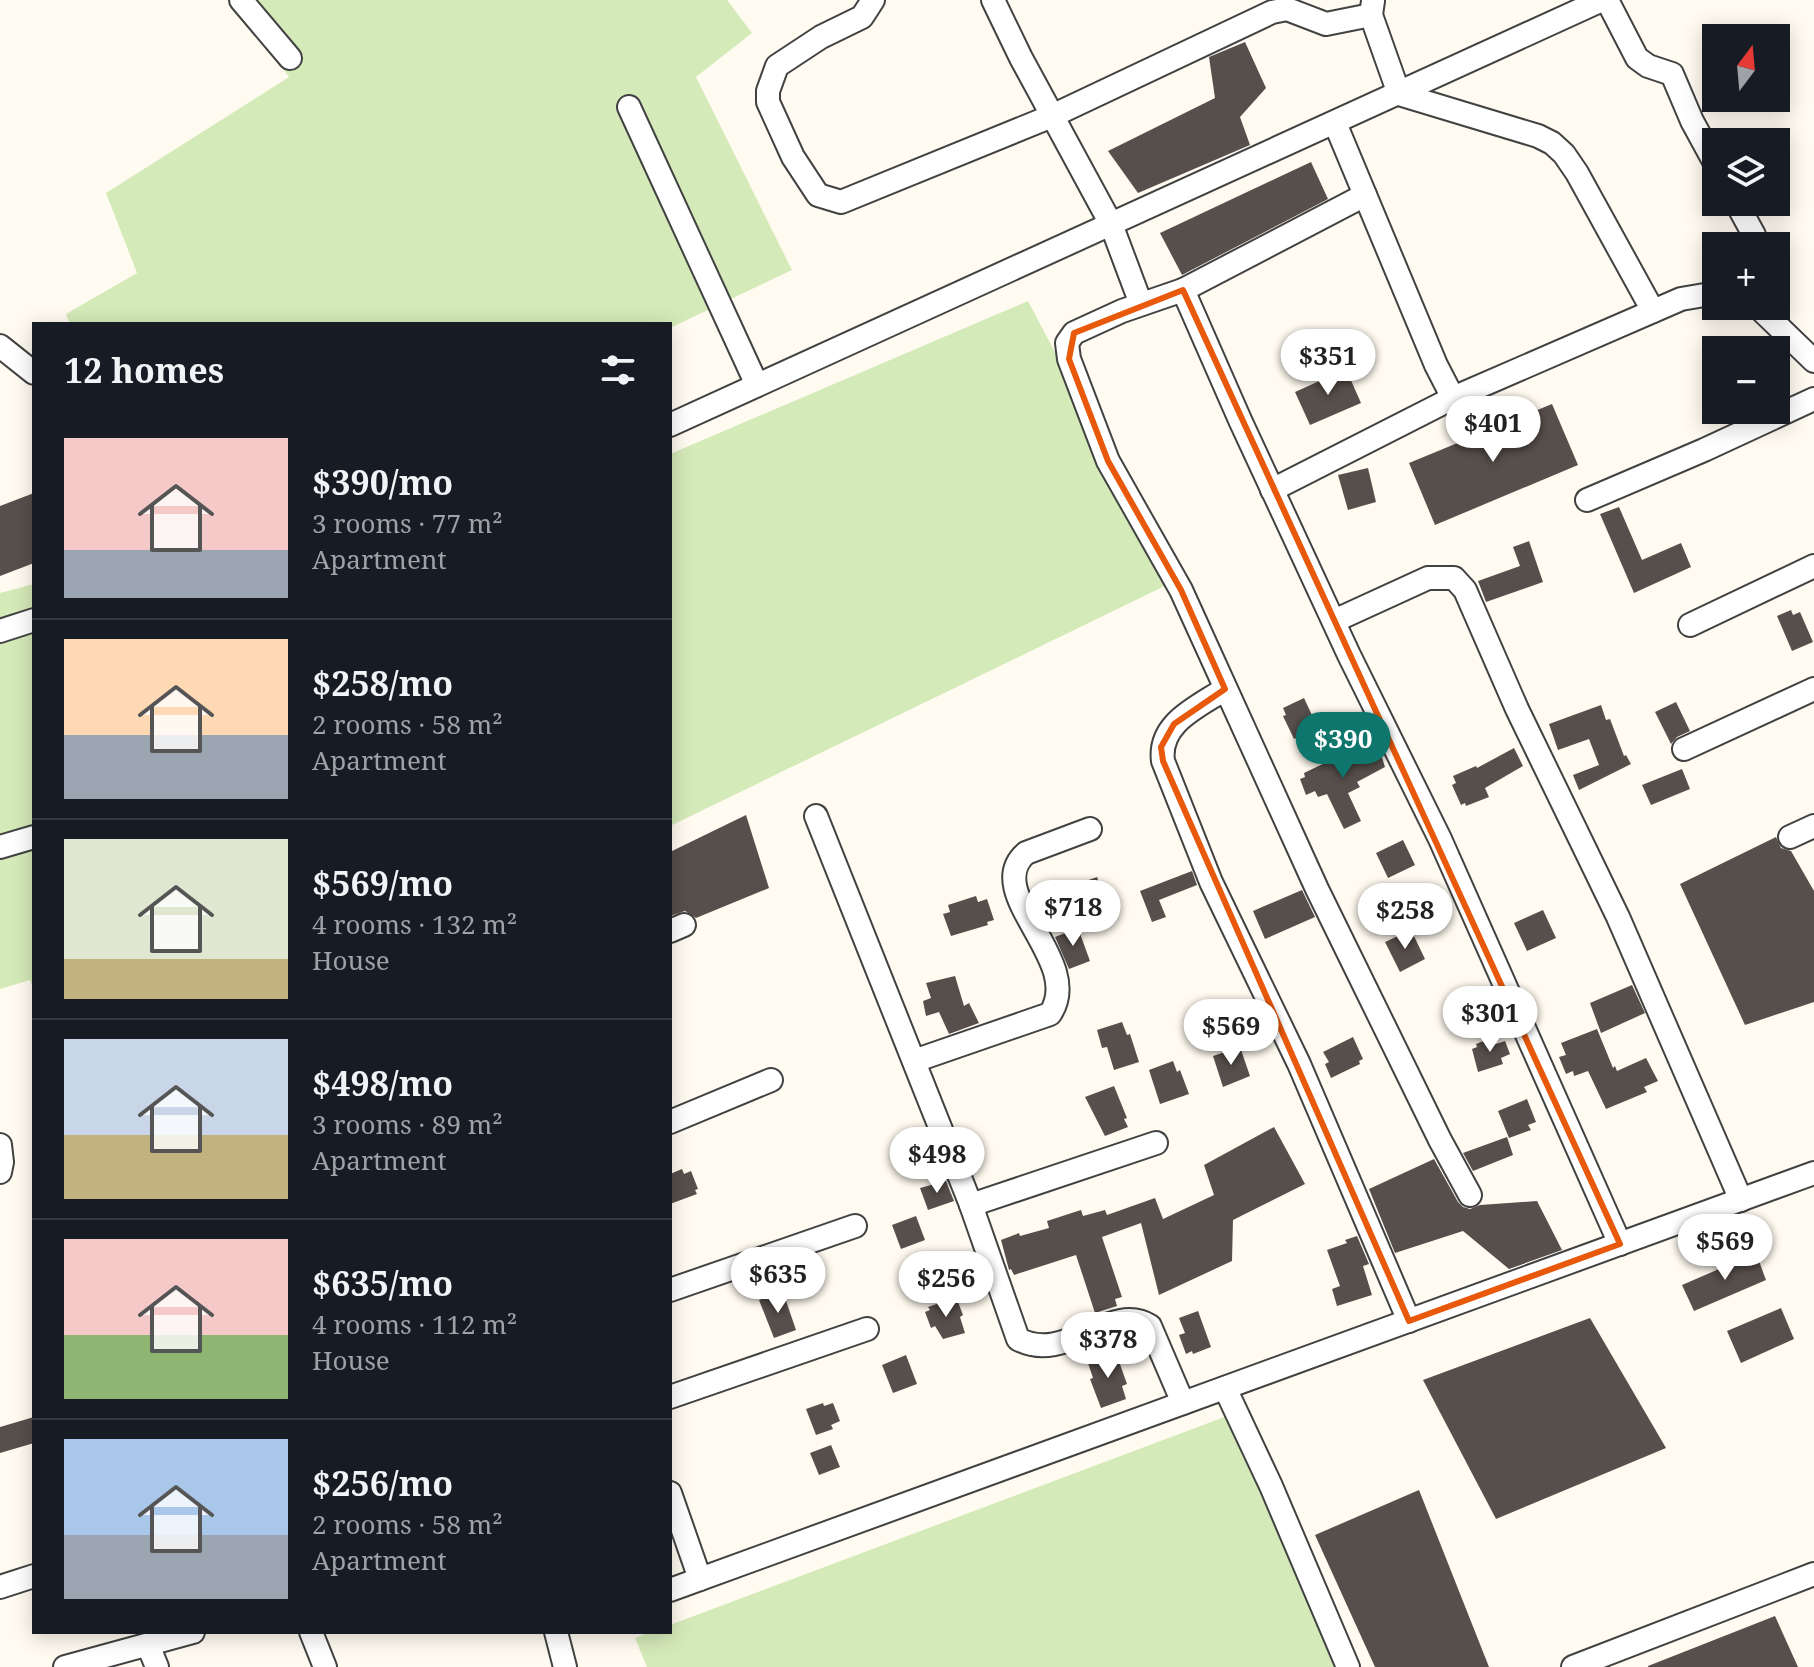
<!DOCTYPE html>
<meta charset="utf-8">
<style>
:root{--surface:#171b24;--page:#242831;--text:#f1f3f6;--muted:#9ea1a6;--line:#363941;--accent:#0f766e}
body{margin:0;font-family:"Noto Serif",serif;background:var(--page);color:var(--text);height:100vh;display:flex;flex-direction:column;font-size:30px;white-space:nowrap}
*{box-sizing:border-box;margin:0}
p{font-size:26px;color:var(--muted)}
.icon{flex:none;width:44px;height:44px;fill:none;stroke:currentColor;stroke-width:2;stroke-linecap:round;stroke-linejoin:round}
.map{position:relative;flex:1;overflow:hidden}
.drawer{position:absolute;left:32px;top:322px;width:640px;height:1312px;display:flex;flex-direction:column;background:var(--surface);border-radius:0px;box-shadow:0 4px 20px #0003}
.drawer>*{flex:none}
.needle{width:52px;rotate:16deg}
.buttons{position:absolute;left:1702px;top:24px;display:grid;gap:16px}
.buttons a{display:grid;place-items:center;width:88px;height:88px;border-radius:0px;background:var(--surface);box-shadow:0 4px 20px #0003;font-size:40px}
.price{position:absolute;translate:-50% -68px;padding:0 18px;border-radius:28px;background:#fff;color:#222;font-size:26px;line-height:52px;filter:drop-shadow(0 2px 4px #0008)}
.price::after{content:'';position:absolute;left:50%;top:48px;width:24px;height:18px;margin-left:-12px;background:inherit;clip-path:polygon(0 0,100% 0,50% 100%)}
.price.active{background:var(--accent);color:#fff}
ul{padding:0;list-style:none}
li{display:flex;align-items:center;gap:24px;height:200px;padding:0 32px}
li+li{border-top:2px solid var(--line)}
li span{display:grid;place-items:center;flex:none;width:224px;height:160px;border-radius:0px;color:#555}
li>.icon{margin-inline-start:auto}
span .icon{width:96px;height:96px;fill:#fffc;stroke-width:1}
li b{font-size:34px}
h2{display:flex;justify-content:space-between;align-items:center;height:96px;padding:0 32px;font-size:34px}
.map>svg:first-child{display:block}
</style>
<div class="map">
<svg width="1814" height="1667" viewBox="0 0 1814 1667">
<rect width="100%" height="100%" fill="#fffbf0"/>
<g fill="#d5eab9">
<path d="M235 0H727L752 33 696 77 792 270 670 328V324H70L66 314 137 273 106 193 289 77Z"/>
<path d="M1028 301 1175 581 670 826V454Z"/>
<path d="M34 584V991L30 980 0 989V593Z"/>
<path d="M1235 1413 1347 1667H647L635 1638 650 1632H670V1625Z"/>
</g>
<g fill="#574f4b">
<path d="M1245 42 1266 88 1240 117 1250 145 1138 193 1108 151 1215 98 1209 57Z"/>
<path d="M1311 162 1328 199 1182 275 1160 233Z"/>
<path d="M1346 369 1361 403 1310 425 1295 392Z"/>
<path d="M1552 404 1578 465 1435 525 1409 463Z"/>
<path d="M1368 468 1376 502 1348 510 1338 475Z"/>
<path d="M34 493V563L0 576V506Z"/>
<path d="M1619 507 1642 560 1681 543 1691 567 1634 593 1600 514Z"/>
<path d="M1529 541 1543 582 1486 602 1478 581 1520 566 1513 547Z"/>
<path d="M1791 610 1793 615 1800 612 1813 642 1792 651 1777 616Z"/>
<path d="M1304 698 1318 728 1294 739 1283 716 1286 715 1283 708Z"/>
<path d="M1676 702 1690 731 1677 737 1671 744 1655 712Z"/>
<path d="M1601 705 1606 720 1610 719 1624 756 1626 755 1631 764 1579 790 1573 775 1599 765 1589 739 1558 750 1549 724Z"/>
<path d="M1362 745 1365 752 1378 745 1385 767 1357 782 1360 787 1348 793 1361 821 1344 829 1327 794 1318 797 1315 791 1306 795 1300 779 1305 777 1304 773Z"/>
<path d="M1514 748 1523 766 1485 788 1489 797 1466 806 1465 803 1461 805 1452 785 1456 783 1453 776 1476 766 1477 768Z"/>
<path d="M1682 769 1690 789 1651 805 1642 785Z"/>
<path d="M746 815 769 888 696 918 685 911 670 916V852Z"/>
<path d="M1776 837 1781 848 1791 851 1814 891V1002L1745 1025 1680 884Z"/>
<path d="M1403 840 1415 865 1388 878 1376 853Z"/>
<path d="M1192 871 1197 885 1159 900 1166 917 1152 922 1140 891Z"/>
<path d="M1097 877 1108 908 1079 918 1070 893 1085 888 1083 882Z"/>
<path d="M1302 890 1315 917 1265 939 1253 911Z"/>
<path d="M976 896 978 902 987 899 994 920 987 922 988 925 951 936 943 914 950 912 948 905Z"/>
<path d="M1543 910 1556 938 1527 951 1514 923Z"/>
<path d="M1078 928 1090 961 1069 969 1055 937Z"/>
<path d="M1411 930 1425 959 1400 972 1385 942Z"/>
<path d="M955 976 964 1006 969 1003 979 1023 949 1034 939 1012 926 1016 923 1001 931 998 926 983Z"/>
<path d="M1632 985 1645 1013 1601 1033 1590 1003Z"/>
<path d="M1122 1022 1127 1035 1130 1034 1139 1062 1114 1070 1107 1047 1102 1048 1097 1030Z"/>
<path d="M1597 1029 1613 1068 1615 1066 1617 1071 1646 1058 1658 1081 1644 1087 1647 1092 1606 1109 1588 1071 1574 1076 1573 1071 1566 1074 1559 1057 1566 1055 1561 1043Z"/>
<path d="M1353 1037 1363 1059 1359 1061 1360 1064 1331 1078 1325 1064 1329 1062 1323 1052Z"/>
<path d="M1491 1038 1493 1045 1505 1041 1510 1054 1501 1058 1503 1064 1478 1072 1472 1049 1477 1047 1476 1044Z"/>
<path d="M1240 1047 1250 1076 1223 1087 1213 1056Z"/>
<path d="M1173 1061 1177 1072 1180 1070 1189 1094 1160 1104 1149 1070Z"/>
<path d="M1114 1086 1127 1118 1124 1119 1128 1127 1105 1136 1085 1097Z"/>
<path d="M1527 1099 1536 1122 1528 1125 1531 1130 1509 1138 1498 1111Z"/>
<path d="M1274 1127 1305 1184 1233 1220 1232 1261 1159 1295 1141 1223 1102 1237 1122 1297 1115 1299 1117 1306 1095 1313 1076 1255 1014 1275 1011 1269 1009 1270 1001 1240 1019 1233 1020 1236 1049 1228 1047 1221 1081 1210 1083 1216 1105 1210 1107 1215 1155 1198 1163 1219 1214 1195 1204 1165Z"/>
<path d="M1507 1137 1513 1155 1473 1171 1463 1153Z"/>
<path d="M1434 1159 1458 1202 1463 1207 1470 1209 1480 1205 1537 1201 1562 1250 1509 1269 1463 1231 1395 1253 1369 1189Z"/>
<path d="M682 1169 684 1174 691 1171 698 1189 695 1190 697 1194 670 1204V1174Z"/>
<path d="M946 1181 954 1201 928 1210 920 1188Z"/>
<path d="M916 1216 925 1240 901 1249 892 1225Z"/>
<path d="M1357 1236 1369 1264 1363 1266 1372 1295 1337 1306 1332 1289 1340 1286 1327 1250 1347 1243 1345 1240Z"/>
<path d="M1756 1253 1766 1280 1694 1311 1682 1285Z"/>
<path d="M783 1292 796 1330 774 1338 759 1300Z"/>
<path d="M951 1299 953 1304 958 1302 963 1315 960 1317 965 1333 943 1339 935 1326 931 1328 925 1312 930 1310 928 1307Z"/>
<path d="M1781 1308 1794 1339 1741 1363 1727 1331Z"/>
<path d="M1198 1311 1211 1347 1193 1354 1192 1351 1186 1354 1179 1335 1185 1333 1179 1318Z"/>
<path d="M1590 1318 1666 1448 1496 1519 1423 1380Z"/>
<path d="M1116 1353 1127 1384 1122 1386 1126 1399 1101 1408 1090 1379 1093 1378 1088 1363Z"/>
<path d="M906 1355 917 1384 893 1393 882 1365Z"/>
<path d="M823 1403 824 1406 833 1403 840 1421 831 1425 833 1429 816 1435 806 1409Z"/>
<path d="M34 1417V1443L0 1453V1427Z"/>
<path d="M831 1445 840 1467 819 1475 810 1453Z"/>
<path d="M1419 1490 1489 1667H1375L1315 1535Z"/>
<path d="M1775 1616 1798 1667H1648V1666Z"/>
</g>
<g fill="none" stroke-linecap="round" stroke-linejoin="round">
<defs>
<g id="minor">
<path d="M241 0 290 58"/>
<path d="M873 0 862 17 821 37 777 66 768 91V102L793 157 818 195 841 202 1052 116 1272 12 1287 9 1326 24 1371 15"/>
<path d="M993 0 1021 58 1111 224 1141 304"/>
<path d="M1607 0 1637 58 1648 66 1672 74 1692 121 1716 165"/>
<path d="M1373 1 1371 15 1399 94 1538 136 1552 143 1564 154 1577 173 1653 311"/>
<path d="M629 107 757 385"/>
<path d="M1335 123 1436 365 1453 398 1681 299 1716 293"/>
<path d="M1736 202 1754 235 1756 246"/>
<path d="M1183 290 1365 195"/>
<path d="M1757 306 1814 361"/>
<path d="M0 346 34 373"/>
<path d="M670 425 1602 0"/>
<path d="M1272 490 1453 398"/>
<path d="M1587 500 1704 450 1814 399"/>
<path d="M1334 621 1428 578H1454L1465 590 1517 709 1618 917 1741 1200"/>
<path d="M1690 625 1814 566"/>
<path d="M0 631 34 620"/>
<path d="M1225 689C1198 707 1158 723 1163 761L1211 882 1299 1064 1409 1321"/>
<path d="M1684 749 1814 689"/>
<path d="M816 816 971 1205 1018 1339C1065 1365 1111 1301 1150 1326L1183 1403"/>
<path d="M1790 837 1814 826"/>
<path d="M0 847 34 837"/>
<path d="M670 931 684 925"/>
<path d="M914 1061 1050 1014C1086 961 980 893 1026 853L1090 829"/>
<path d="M670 1122 771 1080"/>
<path d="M0 1145 2 1162 0 1172"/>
<path d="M1470 1195 1440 1140 1317 889 1181 590 1108 461 1069 359 1067 343 1074 333 1122 311 1183 290 1240 420 1349 655 1440 839 1620 1244"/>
<path d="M971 1205 1156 1143"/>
<path d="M670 1290 855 1226"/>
<path d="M1225 1388 1271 1486 1348 1667"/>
<path d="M670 1397 867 1329"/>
<path d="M670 1493 700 1579"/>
<path d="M0 1587 34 1576"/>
<path d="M670 1590 1814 1173"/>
<path d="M311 1632 325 1667"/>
<path d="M556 1632 565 1667"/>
<path d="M148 1645 157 1667"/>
<path d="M65 1667 193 1632"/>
<path d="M1573 1667 1814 1574"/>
</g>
</defs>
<use href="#minor" stroke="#424242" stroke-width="26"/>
<use href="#minor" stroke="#fff" stroke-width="22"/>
</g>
<path fill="none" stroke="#e8590c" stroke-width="6" stroke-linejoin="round" d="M1183 290 1620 1244 1409 1321 1163 761 1161 747 1174 724 1225 689 1181 590 1108 461 1069 359 1074 333Z"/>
</svg>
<div class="buttons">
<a><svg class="needle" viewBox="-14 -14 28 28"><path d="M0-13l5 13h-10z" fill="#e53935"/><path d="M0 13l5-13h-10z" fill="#9ea1a6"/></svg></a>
<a><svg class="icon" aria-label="layers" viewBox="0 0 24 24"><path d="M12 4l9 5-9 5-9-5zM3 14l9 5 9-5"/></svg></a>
<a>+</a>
<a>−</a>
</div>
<b class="price" style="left:1328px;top:397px">$351</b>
<b class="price" style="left:1493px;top:464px">$401</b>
<b class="price active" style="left:1343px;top:780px">$390</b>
<b class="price" style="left:1073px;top:948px">$718</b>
<b class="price" style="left:1405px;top:951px">$258</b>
<b class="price" style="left:1490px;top:1054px">$301</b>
<b class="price" style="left:1231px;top:1067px">$569</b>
<b class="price" style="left:937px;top:1195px">$498</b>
<b class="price" style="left:1725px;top:1282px">$569</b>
<b class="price" style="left:778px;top:1315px">$635</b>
<b class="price" style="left:946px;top:1319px">$256</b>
<b class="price" style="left:1108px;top:1380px">$378</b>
<section class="drawer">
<h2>12 homes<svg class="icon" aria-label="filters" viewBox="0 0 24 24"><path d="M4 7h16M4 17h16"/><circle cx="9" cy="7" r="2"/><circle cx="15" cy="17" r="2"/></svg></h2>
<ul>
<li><span style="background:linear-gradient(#f6c9c9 70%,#9aa5b1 0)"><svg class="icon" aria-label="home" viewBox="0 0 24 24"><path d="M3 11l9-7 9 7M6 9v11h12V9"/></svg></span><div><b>$390/mo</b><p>3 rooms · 77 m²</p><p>Apartment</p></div></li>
<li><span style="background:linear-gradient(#ffd9b3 60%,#9aa5b1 0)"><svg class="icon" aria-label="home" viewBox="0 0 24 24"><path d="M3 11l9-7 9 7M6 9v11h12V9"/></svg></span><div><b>$258/mo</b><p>2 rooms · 58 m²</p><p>Apartment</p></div></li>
<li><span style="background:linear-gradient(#dfe7d0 75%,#c2b280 0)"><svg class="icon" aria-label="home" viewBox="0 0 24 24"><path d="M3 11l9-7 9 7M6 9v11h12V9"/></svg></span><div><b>$569/mo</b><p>4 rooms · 132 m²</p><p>House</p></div></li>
<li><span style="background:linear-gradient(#c9d6e8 60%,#c2b280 0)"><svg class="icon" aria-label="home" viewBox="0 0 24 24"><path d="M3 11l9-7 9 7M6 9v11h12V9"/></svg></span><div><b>$498/mo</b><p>3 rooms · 89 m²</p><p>Apartment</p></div></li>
<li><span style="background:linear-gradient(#f6c9c9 60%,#8fb573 0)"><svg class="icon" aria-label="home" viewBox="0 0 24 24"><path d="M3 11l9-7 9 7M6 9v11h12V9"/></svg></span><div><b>$635/mo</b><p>4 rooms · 112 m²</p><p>House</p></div></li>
<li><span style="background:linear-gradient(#a9c7e8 60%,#9aa5b1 0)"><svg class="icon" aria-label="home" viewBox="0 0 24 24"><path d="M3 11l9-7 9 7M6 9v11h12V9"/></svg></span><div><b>$256/mo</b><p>2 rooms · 58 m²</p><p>Apartment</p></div></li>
</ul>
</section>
</div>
